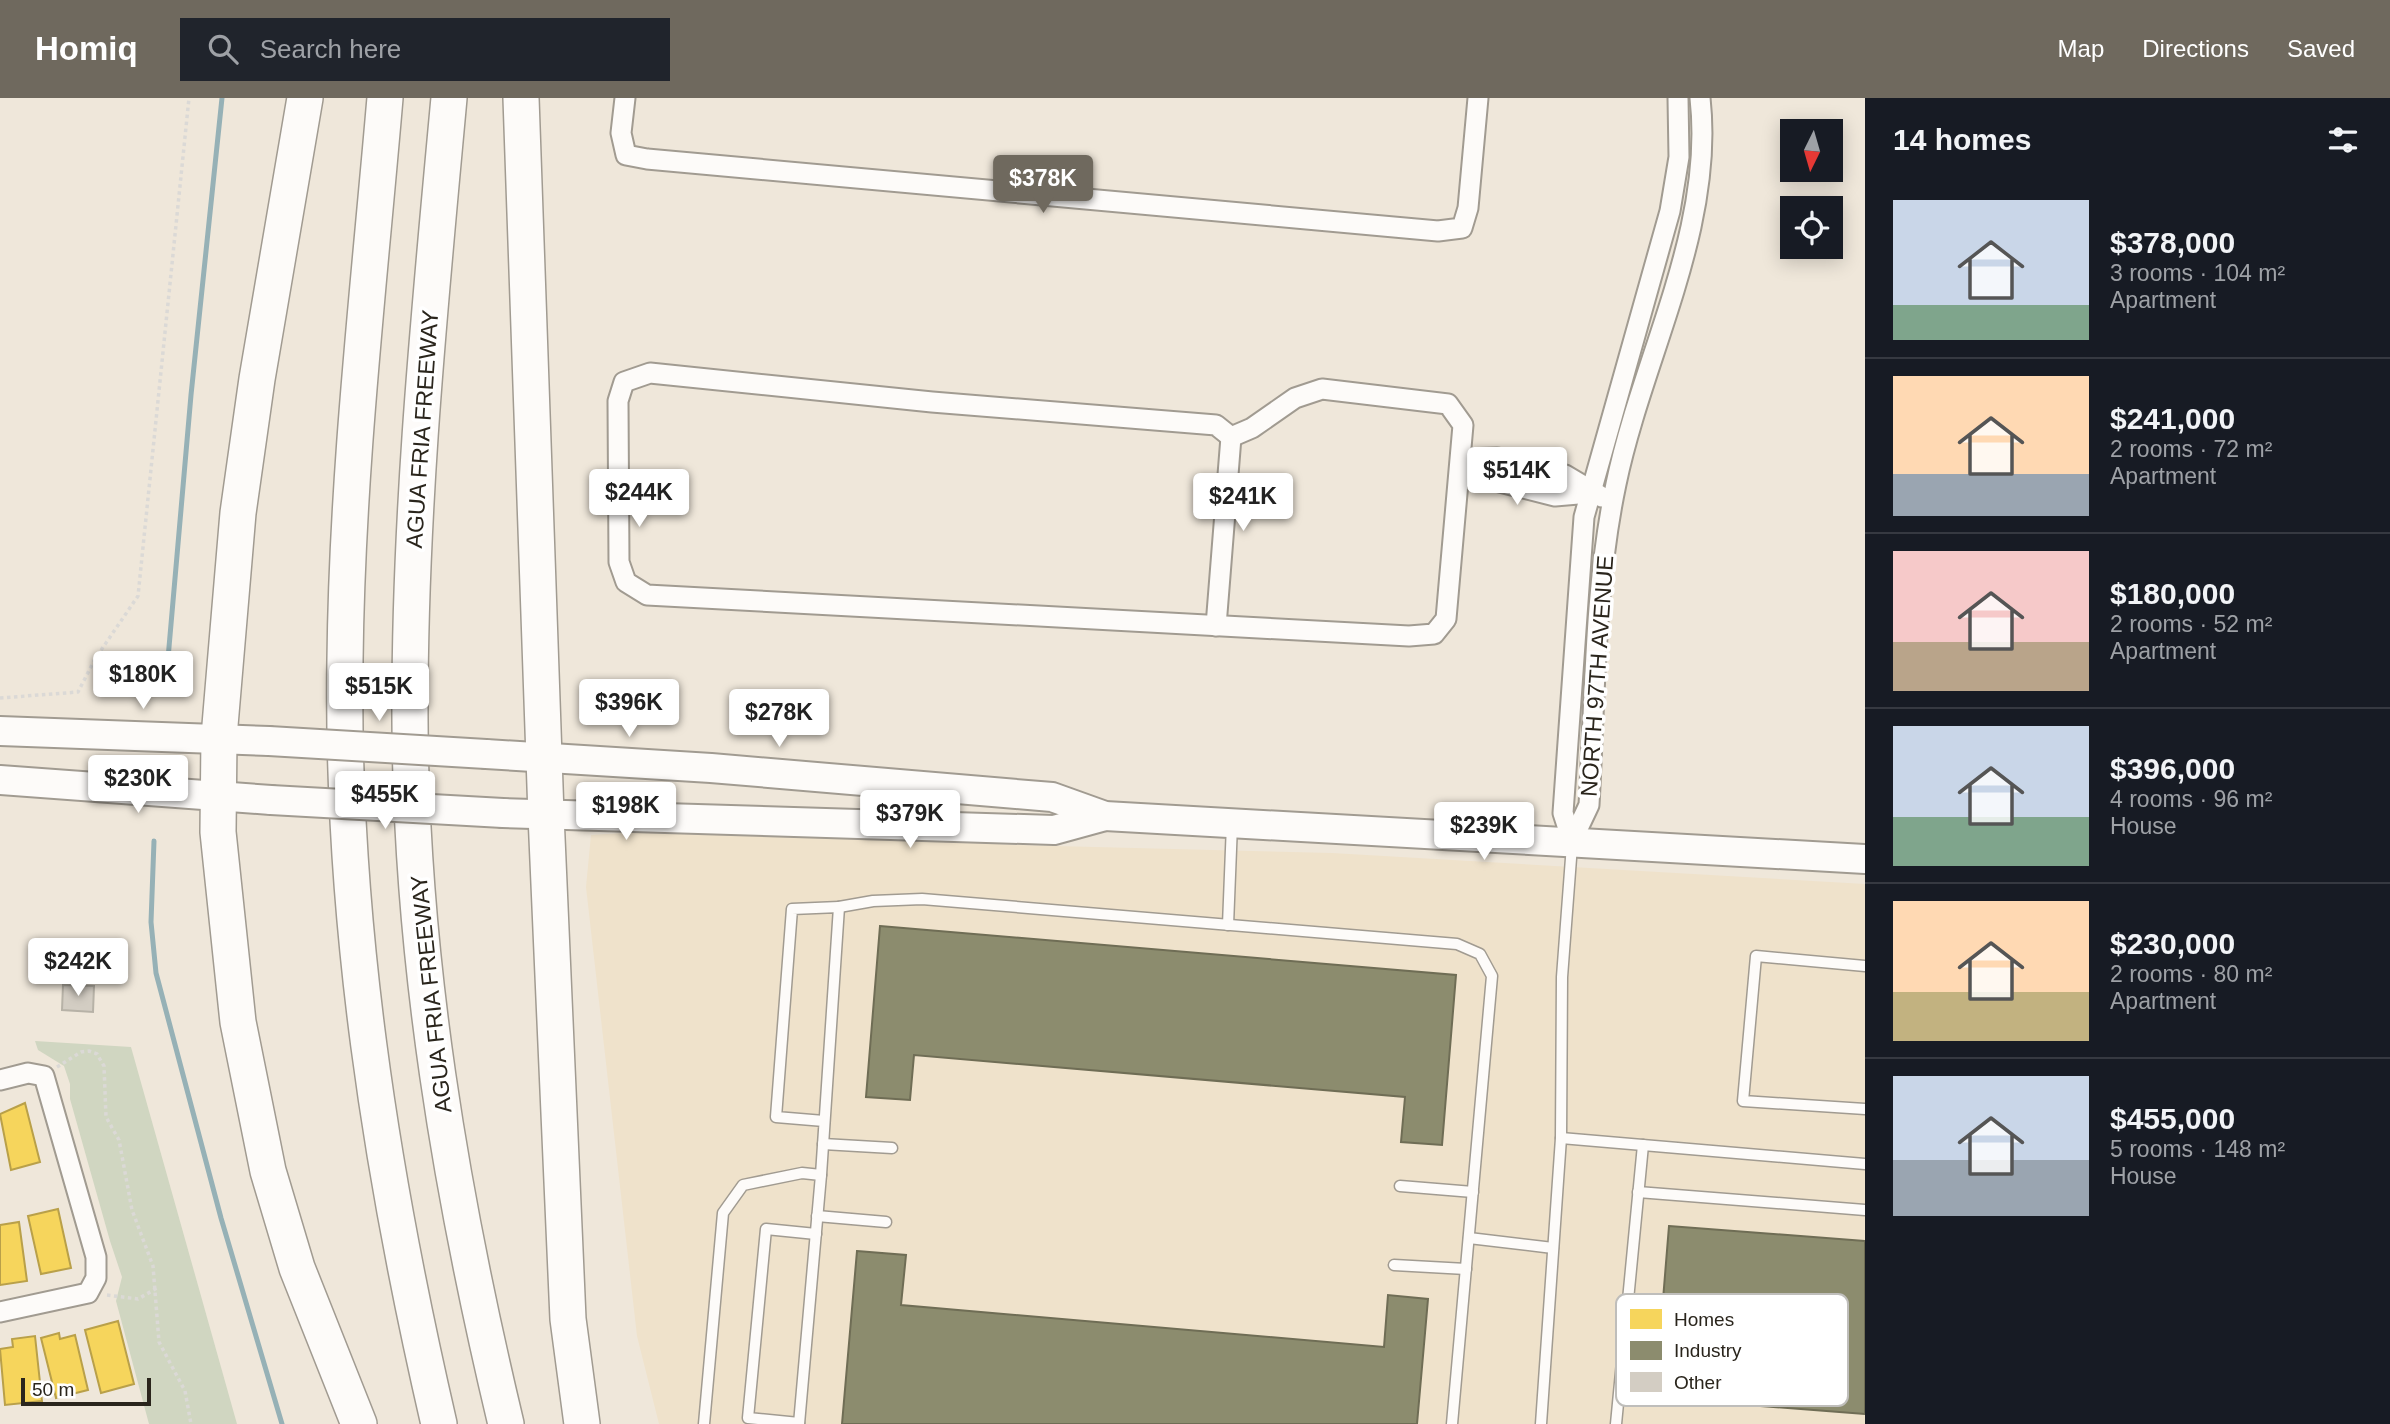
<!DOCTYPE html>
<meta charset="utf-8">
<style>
:root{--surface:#171b24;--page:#20242c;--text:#f1f3f6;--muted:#9ea1a6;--line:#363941;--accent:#6f695e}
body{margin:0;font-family:Arial,sans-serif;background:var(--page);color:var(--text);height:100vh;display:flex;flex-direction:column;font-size:26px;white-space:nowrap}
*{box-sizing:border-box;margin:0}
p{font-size:23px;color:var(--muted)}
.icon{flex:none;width:38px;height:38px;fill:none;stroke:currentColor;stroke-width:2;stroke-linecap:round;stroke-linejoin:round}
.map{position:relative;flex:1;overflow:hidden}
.details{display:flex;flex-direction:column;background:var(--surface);width:525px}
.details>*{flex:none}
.needle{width:46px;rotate:185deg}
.buttons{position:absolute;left:1780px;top:21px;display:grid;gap:14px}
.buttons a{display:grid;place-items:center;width:63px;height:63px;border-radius:0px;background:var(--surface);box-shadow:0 4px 18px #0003;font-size:35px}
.scale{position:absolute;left:21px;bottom:18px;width:130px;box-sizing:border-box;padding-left:7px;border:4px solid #2a251c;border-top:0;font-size:19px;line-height:24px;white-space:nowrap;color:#2a251c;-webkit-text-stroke:5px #fff;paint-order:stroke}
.price{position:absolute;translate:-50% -60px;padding:0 16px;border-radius:7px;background:#fff;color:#222;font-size:23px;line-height:46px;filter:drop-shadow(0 2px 4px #0008)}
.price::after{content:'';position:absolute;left:50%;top:42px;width:21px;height:16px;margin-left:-10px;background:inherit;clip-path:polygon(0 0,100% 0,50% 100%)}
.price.current{background:var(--accent);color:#fff}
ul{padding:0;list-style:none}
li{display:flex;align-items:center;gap:21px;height:175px;padding:0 28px}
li+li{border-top:2px solid var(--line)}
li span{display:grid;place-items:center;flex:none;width:196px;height:140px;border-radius:0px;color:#555}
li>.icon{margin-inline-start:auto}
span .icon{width:84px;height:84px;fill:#fffc;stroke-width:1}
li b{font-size:30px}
h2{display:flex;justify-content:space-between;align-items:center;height:84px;padding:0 28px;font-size:30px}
header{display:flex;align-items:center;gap:42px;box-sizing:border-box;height:98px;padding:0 35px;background:var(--accent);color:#fff}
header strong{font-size:33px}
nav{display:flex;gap:38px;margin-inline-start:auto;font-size:24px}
.search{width:490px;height:63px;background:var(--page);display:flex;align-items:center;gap:18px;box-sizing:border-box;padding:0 24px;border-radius:0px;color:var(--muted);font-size:26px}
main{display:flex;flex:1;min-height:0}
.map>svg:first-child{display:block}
</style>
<header>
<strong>Homiq</strong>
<div class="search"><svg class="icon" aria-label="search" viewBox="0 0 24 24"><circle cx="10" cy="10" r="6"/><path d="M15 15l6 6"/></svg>Search here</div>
<nav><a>Map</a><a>Directions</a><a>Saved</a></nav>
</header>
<main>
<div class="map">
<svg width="1865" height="1326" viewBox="0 0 1865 1326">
<rect width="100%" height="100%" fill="#efe7da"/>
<path fill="#efe2cb" d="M703 730 855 736 1011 747 1332 755 1865 786V1326H659L637 1238 586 789 591 737Z"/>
<path fill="#d0d6c1" d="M35 943 131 949 237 1326H149L116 1203 122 1179 110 1143 70 1001V986L64 968 38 952Z"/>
<g fill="#f6d55c" stroke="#b9a049" stroke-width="2">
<path d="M25 1005 40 1064 11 1072 0 1016Z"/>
<path d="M58 1111 71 1170 41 1176 28 1118Z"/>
<path d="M19 1124 27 1183 0 1187V1127Z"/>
<path d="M118 1223 134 1286 101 1295 85 1232Z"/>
<path d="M59 1235 60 1241 75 1237 88 1292 56 1300 41 1240Z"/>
<path d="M35 1238 42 1303 5 1307 0 1251 13 1249 12 1241Z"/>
</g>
<g fill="#8c8c6e" stroke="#6f6d55" stroke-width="2">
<path d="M880 828 1456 877 1442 1047 1401 1044 1405 999 914 957 910 1002 866 999Z"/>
<path d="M1669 1128 1865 1143V1316L1655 1300Z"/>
<path d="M857 1153 906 1157 901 1207 1384 1249 1388 1197 1428 1201 1417 1326H842Z"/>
</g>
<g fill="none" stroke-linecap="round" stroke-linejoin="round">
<g stroke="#96b1b6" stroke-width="5">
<path d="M165 595 191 297 222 0"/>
<path d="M154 743 151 824 156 875 221 1120 282 1326"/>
</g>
</g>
<path fill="#d3cdc3" stroke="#b7b2a7" stroke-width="2" d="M63 887 94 888 93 914 62 912Z"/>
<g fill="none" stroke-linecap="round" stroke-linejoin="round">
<defs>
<g id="lane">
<path d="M839 809 873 803 922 801 1457 846 1480 856 1492 878 1452 1326"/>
<path d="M1228 827 1232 726"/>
<path d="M1865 868 1756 858 1743 1003 1865 1011"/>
<path d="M1561 1040 1865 1066"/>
<path d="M823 1046 892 1050"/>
<path d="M821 1077 839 809 792 811 776 1019 824 1023"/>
<path d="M1400 1088 1473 1094"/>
<path d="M1638 1094 1865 1112"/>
<path d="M817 1118 886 1124"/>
<path d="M1469 1140 1553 1150"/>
<path d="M1394 1167 1466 1171"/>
<path d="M799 1325 748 1320 766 1131 816 1136"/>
<path d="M704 1326 723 1115 743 1087 802 1075 821 1077 799 1326"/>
<path d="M1541 1326 1561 1040 1562 879 1572 747"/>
<path d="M1616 1326 1643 1047"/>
</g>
<g id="street">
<path d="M625 0 621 35 626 57 647 61 1438 133 1462 130 1468 110 1478 0"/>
<path d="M650 275 932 304 1216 327 1231 339 1252 330 1295 300 1322 291 1448 306 1463 327 1446 521 1434 536 1409 538 647 497 626 484 619 464 618 303 624 284Z"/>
<path d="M1461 361 1497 360 1565 377 1602 399"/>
<path d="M1461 361 1488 381 1555 398 1590 395"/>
<path d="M1216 528 1231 339"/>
<path d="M1572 743 1589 707C1595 601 1594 490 1616 386 1642 260 1715 131 1700 0"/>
<path d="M1572 743 1563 715 1584 419 1670 113 1679 59 1678 0"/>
<path d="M0 982 28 975 44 978 96 1159V1180L88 1195 0 1214"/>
</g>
<g id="secondary">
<path d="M0 633 269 643"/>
<path d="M486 656 711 670 1052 699 1105 718 1865 761"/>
<path d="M0 682 271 702"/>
<path d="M503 715 1054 732 1105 718"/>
</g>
<g id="highway">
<path d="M305 0 257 281 238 415 219 639 218 734 238 924 268 1073 297 1170 359 1326"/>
<path d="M385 0C369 187 347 374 345 562 341 820 381 1075 439 1326"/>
<path d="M449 0C430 207 409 414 410 623 411 860 451 1096 506 1326"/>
<path d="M521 0 546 717 568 1221 582 1326"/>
</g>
</defs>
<use href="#lane" stroke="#a19b91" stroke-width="13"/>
<use href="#street" stroke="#a19b91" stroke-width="23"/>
<use href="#secondary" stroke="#a19b91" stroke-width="32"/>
<use href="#highway" stroke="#a19b91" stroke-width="38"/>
<g stroke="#dbd9d6" stroke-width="3.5" stroke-dasharray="3.5 3.5" stroke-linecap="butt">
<path d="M0 600 78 594 95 561 138 498 189 0"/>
<path d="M57 969 81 954 89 953 97 956 104 968 106 1019 119 1042 132 1112 153 1168 159 1244 185 1293 191 1326"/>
<path d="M107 1197 138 1201 157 1190"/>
</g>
<use href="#lane" stroke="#fdfbf9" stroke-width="10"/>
<use href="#street" stroke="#fdfbf9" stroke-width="19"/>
<use href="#secondary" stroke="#fdfbf9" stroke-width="28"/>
<use href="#highway" stroke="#fdfbf9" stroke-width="35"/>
<defs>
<g id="secondary-bridge">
<path d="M269 643 486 656"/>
<path d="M271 702 503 715"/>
</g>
</defs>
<use href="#secondary-bridge" stroke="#a19b91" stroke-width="32" stroke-linecap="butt"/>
<use href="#secondary-bridge" stroke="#fdfbf9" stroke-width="28"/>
</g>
<g text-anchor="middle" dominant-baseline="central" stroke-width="7" stroke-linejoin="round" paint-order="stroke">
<g font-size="23" fill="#2a251c" stroke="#fff">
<text transform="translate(422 331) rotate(-86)">AGUA FRIA FREEWAY</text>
<text transform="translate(1597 578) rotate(-86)">NORTH 97TH AVENUE</text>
<text transform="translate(431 896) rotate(-96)">AGUA FRIA FREEWAY</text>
</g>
</g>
<rect x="1616" y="1196" width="232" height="112" rx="10" fill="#fff" stroke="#bfbebb" stroke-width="2"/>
<rect x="1630" y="1211" width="32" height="20" fill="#f6d55c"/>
<rect x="1630" y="1243" width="32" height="19" fill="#8c8c6e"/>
<rect x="1630" y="1274" width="32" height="20" fill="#d3cdc3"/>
<g font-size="19" fill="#2a251c">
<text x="1674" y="1228">Homes</text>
<text x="1674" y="1259">Industry</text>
<text x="1674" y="1291">Other</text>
</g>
</svg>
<div class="buttons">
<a><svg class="needle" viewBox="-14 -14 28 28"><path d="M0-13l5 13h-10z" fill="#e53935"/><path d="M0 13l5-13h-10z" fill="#9ea1a6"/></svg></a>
<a><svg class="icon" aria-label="locate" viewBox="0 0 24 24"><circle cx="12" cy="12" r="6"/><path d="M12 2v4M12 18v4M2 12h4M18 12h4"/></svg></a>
</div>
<div class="scale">50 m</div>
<b class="price current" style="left:1043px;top:117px">$378K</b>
<b class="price" style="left:1517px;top:409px">$514K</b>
<b class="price" style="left:639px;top:431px">$244K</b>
<b class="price" style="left:1243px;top:435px">$241K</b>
<b class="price" style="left:143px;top:613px">$180K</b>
<b class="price" style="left:379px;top:625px">$515K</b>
<b class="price" style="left:629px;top:641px">$396K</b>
<b class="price" style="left:779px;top:651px">$278K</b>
<b class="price" style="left:138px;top:717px">$230K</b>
<b class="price" style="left:385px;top:733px">$455K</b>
<b class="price" style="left:626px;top:744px">$198K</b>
<b class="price" style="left:910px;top:752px">$379K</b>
<b class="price" style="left:1484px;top:764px">$239K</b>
<b class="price" style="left:78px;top:900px">$242K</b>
</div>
<section class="details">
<h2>14 homes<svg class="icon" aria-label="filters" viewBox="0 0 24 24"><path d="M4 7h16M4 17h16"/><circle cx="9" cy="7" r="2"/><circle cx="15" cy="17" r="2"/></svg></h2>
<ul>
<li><span style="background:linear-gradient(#c9d6e8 75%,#7fa58c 0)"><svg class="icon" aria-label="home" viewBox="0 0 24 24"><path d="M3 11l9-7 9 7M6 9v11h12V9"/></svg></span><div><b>$378,000</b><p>3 rooms · 104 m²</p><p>Apartment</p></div></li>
<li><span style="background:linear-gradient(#ffd9b3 70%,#9aa5b1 0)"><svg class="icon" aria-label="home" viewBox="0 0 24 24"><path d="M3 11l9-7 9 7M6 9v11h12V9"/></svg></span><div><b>$241,000</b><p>2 rooms · 72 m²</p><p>Apartment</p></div></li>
<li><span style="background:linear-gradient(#f6c9c9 65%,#b9a48a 0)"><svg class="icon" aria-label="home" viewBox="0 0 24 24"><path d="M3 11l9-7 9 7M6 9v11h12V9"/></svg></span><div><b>$180,000</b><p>2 rooms · 52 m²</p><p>Apartment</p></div></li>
<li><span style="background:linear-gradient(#c9d6e8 65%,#7fa58c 0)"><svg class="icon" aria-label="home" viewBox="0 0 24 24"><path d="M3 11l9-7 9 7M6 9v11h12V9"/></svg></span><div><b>$396,000</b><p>4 rooms · 96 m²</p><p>House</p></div></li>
<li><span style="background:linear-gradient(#ffd9b3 65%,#c2b280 0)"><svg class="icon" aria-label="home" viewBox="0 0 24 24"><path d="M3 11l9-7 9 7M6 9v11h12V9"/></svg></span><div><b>$230,000</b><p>2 rooms · 80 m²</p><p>Apartment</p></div></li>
<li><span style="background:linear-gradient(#c9d6e8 60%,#9aa5b1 0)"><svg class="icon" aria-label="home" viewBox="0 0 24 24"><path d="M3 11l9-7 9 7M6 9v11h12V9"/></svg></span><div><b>$455,000</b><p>5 rooms · 148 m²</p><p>House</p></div></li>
</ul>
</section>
</main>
